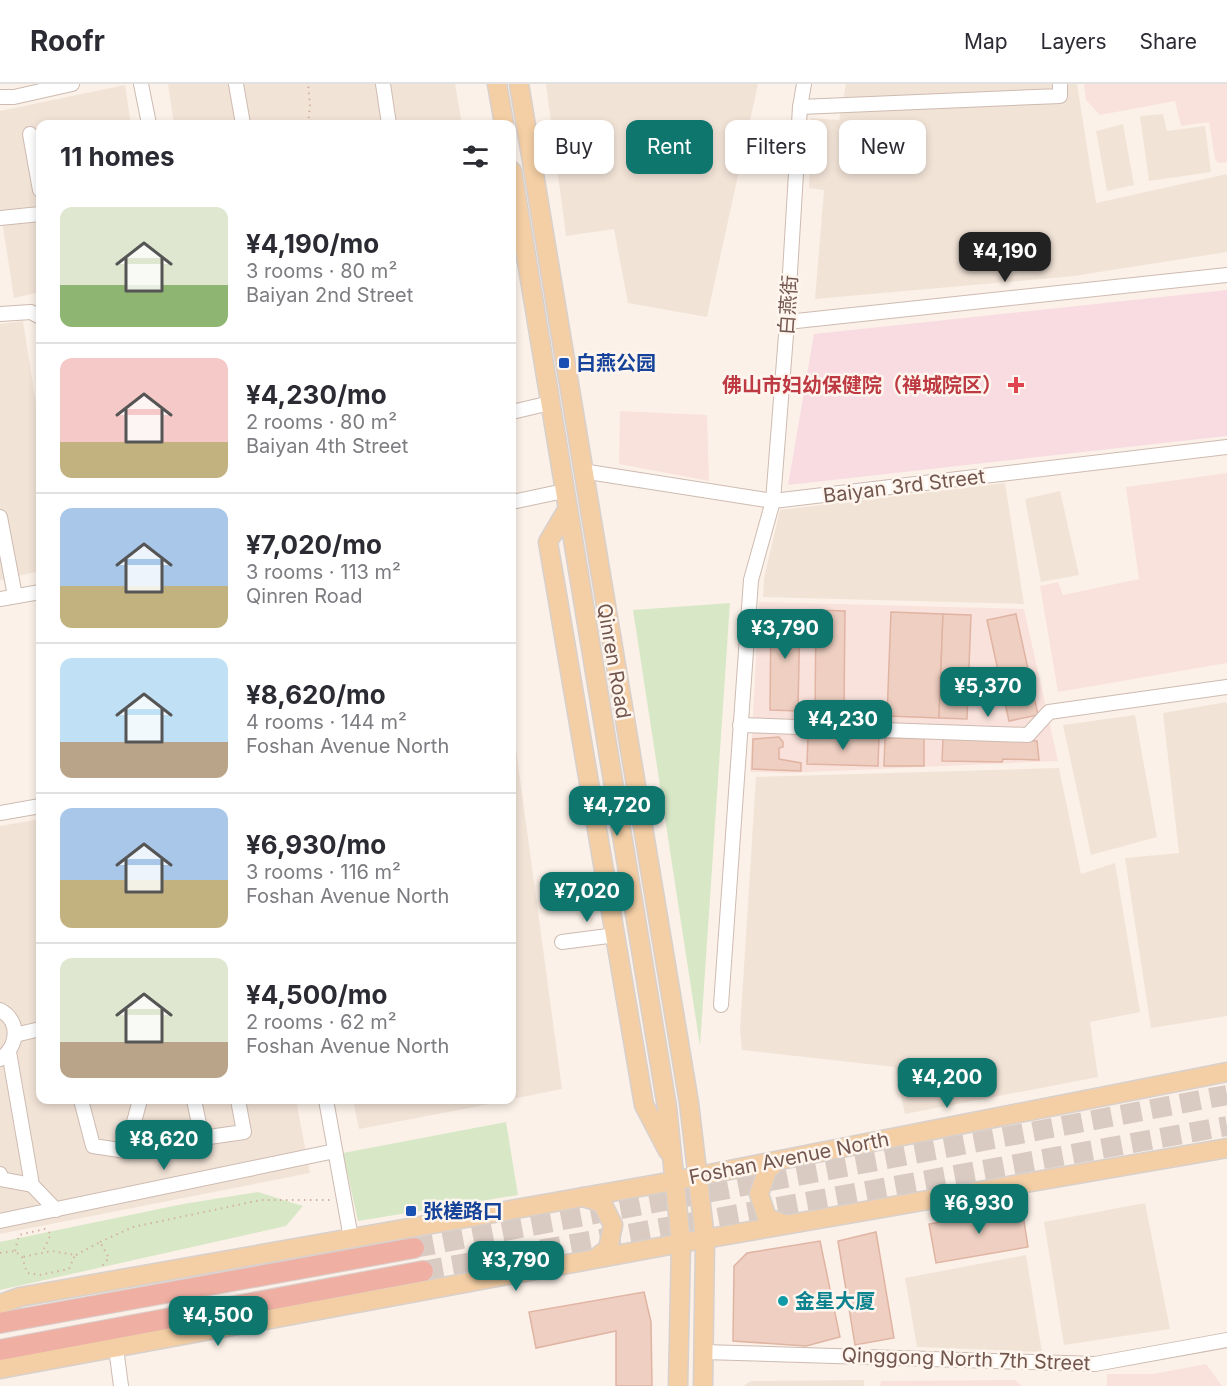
<!DOCTYPE html>
<meta charset="utf-8">
<style>
:root{--surface:#fff;--page:#f2f2f3;--text:#2b2b33;--muted:#7c7c81;--line:#e1e1e2;--accent:#0f766e}
body{margin:0;font-family:Inter,"Noto Sans SC",sans-serif;background:var(--page);color:var(--text);height:100vh;display:flex;flex-direction:column;font-size:22px;white-space:nowrap}
*{box-sizing:border-box;margin:0}
p{font-size:20px;color:var(--muted)}
.icon{flex:none;width:33px;height:33px;fill:none;stroke:currentColor;stroke-width:2;stroke-linecap:round;stroke-linejoin:round}
.map{position:relative;flex:1;overflow:hidden}
.details{position:absolute;left:36px;top:36px;width:480px;height:984px;display:flex;flex-direction:column;background:var(--surface);border-radius:12px;box-shadow:0 3px 9px #0003}
.details>*{flex:none}
.hud{position:absolute;left:534px;top:36px;width:570px;height:54px;display:flex;gap:12px}
.price{position:absolute;translate:-50% -51px;padding:0 14px;border-radius:12px;background:var(--accent);color:#fff;font-size:20px;line-height:39px;filter:drop-shadow(0 2px 3px #0008)}
.price::after{content:'';position:absolute;left:50%;top:36px;width:18px;height:14px;margin-left:-9px;background:inherit;clip-path:polygon(0 0,100% 0,50% 100%)}
.price.on{background:#222;color:#fff}
ul{padding:0;list-style:none}
li{display:flex;align-items:center;gap:18px;height:150px;padding:0 24px}
li+li{border-top:2px solid var(--line)}
li span{display:grid;place-items:center;flex:none;width:168px;height:120px;border-radius:12px;color:#555}
li>.icon{margin-inline-start:auto}
span .icon{width:72px;height:72px;fill:#fffc;stroke-width:1}
li b{font-size:26px}
h2{display:flex;justify-content:space-between;align-items:center;height:72px;padding:0 24px;font-size:26px}
.tag{padding:0 21px;border-radius:12px;background:var(--surface);box-shadow:0 3px 9px #0003;font-size:21px;line-height:54px}
.tag.on{background:var(--accent);color:#fff}
header{display:flex;align-items:center;gap:36px;box-sizing:border-box;height:84px;padding:0 30px;background:var(--surface);border-bottom:2px solid var(--line)}
header strong{font-size:28px}
nav{display:flex;gap:33px;margin-inline-start:auto;font-size:21px}
.map>svg:first-child{display:block}
</style>
<header>
<strong>Roofr</strong>
<nav><a>Map</a><a>Layers</a><a>Share</a></nav>
</header>
<div class="map">
<svg width="1227" height="1302" viewBox="0 0 1227 1302">
<rect width="100%" height="100%" fill="#fbf1e8"/>
<g fill="#f2e3d7">
<path d="M168 0H455L462 40H174Z"/>
<path d="M546 0H758L707 233 628 219 614 145 566 152Z"/>
<path d="M846 0H1077L1096 119 1227 90V168L1074 192 815 215 824 106 809 104 811 34 839 36Z"/>
<path d="M125 1 131 40H40V208L14 214 0 124V27Z"/>
<path d="M1163 30 1167 47 1205 42 1211 88 1149 97 1140 32Z"/>
<path d="M1123 40 1134 101 1107 107 1096 47Z"/>
<path d="M23 237 40 345V487L0 496V240Z"/>
<path d="M1005 399 1024 520 763 513 764 494 780 426Z"/>
<path d="M1060 407 1079 491 1041 498 1025 415Z"/>
<path d="M1227 618V932L1151 944 1125 774 1179 769 1163 629Z"/>
<path d="M1135 631 1157 753 1091 771 1063 641Z"/>
<path d="M512 636 562 1005 512 1015Z"/>
<path d="M1059 684 1081 790 1115 779 1140 928 1090 938 1098 993 905 1030 895 983 742 966 740 946 756 693Z"/>
<path d="M40 735V1016H296L310 1089 0 1150V742Z"/>
<path d="M353 1016H511L359 1045Z"/>
<path d="M1145 1119 1170 1245 1064 1261 1044 1138Z"/>
<path d="M1026 1171 1042 1268 917 1263 905 1194Z"/>
<path d="M864 1296V1302H743L751 1297Z"/>
</g>
<g fill="#fae2dc">
<path d="M1084 0H1227V78L1218 79 1215 75 1209 38 1181 42 1175 17 1100 31 1086 16Z"/>
<path d="M620 327 707 331 709 397 619 380Z"/>
<path d="M1227 389V579L1058 608 1040 502 1058 498 1063 511 1139 495 1126 403Z"/>
<path d="M759 518 1024 525 1058 677 788 689 750 688Z"/>
<path d="M1206 1280 1222 1302H1107V1290H1153Z"/>
<path d="M1015 1296 1022 1302H880L881 1297Z"/>
</g>
<path fill="#f8dce2" d="M1227 206V352L788 401 814 250Z"/>
<g fill="#d8e8c7">
<path d="M730 519 700 962 633 526Z"/>
<path d="M506 1038 518 1111 358 1137 343 1069Z"/>
<path d="M258 1108 303 1122 286 1142 0 1206V1158L183 1120Z"/>
</g>
<g fill="#eecfc1" stroke="#e0b4a3" stroke-width="1.5">
<path d="M771 526H800L798 627 770 626Z"/>
<path d="M816 526 845 527 844 627H815Z"/>
<path d="M891 528 943 530 939 634 887 632Z"/>
<path d="M943 530 971 531 967 635 939 634Z"/>
<path d="M1016 530 1038 631 1009 637 987 536Z"/>
<path d="M808 652 879 653 878 682 807 680Z"/>
<path d="M779 653 783 658V663L779 664V675L801 679V687L752 685 753 655Z"/>
<path d="M885 654H924V682H884Z"/>
<path d="M943 654 1037 657 1039 676 1003 675 1002 678 942 677Z"/>
<path d="M1022 1124 1028 1163 936 1179 929 1140Z"/>
<path d="M876 1148 894 1254 855 1261 838 1157Z"/>
<path d="M820 1157 840 1253 806 1262 733 1257 734 1182 747 1169Z"/>
<path d="M644 1208 651 1238 652 1302H616V1247L536 1264 529 1228Z"/>
</g>
<g fill="none" stroke-linecap="round" stroke-linejoin="round">
<g stroke="#d9cac2" stroke-width="20" stroke-dasharray="20 10" stroke-linecap="butt">
<path d="M414 1164 1227 1011"/>
<path d="M423 1187 1227 1042"/>
</g>
<defs>
<g id="minor">
<path d="M141 0 149 40"/>
<path d="M236 0 243 40"/>
<path d="M383 0 389 40"/>
<path d="M0 13H14L72 0"/>
<path d="M800 23 1060 12V0"/>
<path d="M30 50 40 106"/>
<path d="M0 134 40 130"/>
<path d="M0 230 31 228 40 233"/>
<path d="M787 238 1227 191"/>
<path d="M512 328 550 319"/>
<path d="M582 387 773 417 1227 363"/>
<path d="M512 418 564 407"/>
<path d="M0 433 15 512"/>
<path d="M0 515 40 508"/>
<path d="M740 641 1028 651 1049 628 1227 603"/>
<path d="M0 729 40 722"/>
<path d="M562 858 616 851"/>
<path d="M721 921 751 496 773 417 787 238 800 23 804 0"/>
<path d="M0 926C21 937 18 963 0 975"/>
<path d="M15 951 40 945"/>
<path d="M9 968 32 1101 56 1126"/>
<path d="M81 1016 93 1062 126 1067 140 1016"/>
<path d="M194 1016 202 1054 244 1048 238 1016"/>
<path d="M326 1016 351 1154"/>
<path d="M0 1090 1 1095 32 1101"/>
<path d="M0 1137 335 1067"/>
<path d="M116 1264 121 1302"/>
<path d="M703 1268 1095 1280 1227 1256"/>
</g>
<g id="major">
<path d="M497 0 504 40"/>
<path d="M519 0 689 1019 705 1155 703 1302"/>
<path d="M512 87 667 1023 681 1159 678 1302"/>
<path d="M567 426 548 458 644 1021 668 1067"/>
<path d="M777 1077 767 1087 759 1110 767 1134 785 1140"/>
<path d="M583 1113 602 1119 613 1141 608 1165 596 1174"/>
<path d="M0 1220 20 1213 674 1097 1227 988"/>
<path d="M0 1285 681 1159 1227 1064"/>
</g>
<g id="highway">
<path d="M0 1239 414 1164"/>
<path d="M0 1266 423 1187"/>
</g>
</defs>
<use href="#minor" stroke="#cebbb1" stroke-width="16"/>
<use href="#major" stroke="#d8d0cd" stroke-width="21"/>
<use href="#highway" stroke="#d8d0cd" stroke-width="22"/>
<g stroke="#d3b2a4" stroke-width="2" stroke-dasharray="1.5 4.5" stroke-linecap="butt">
<path d="M308 40 310 21 308 0"/>
<path d="M100 1158 133 1143 261 1116H331"/>
<path d="M15 1167 19 1151 45 1145 51 1150 42 1169"/>
<path d="M0 1169 15 1167 22 1173 27 1189 40 1191 69 1185 75 1171 52 1167 22 1173"/>
<path d="M76 1171 100 1158 109 1174 101 1183"/>
</g>
<use href="#minor" stroke="#fff" stroke-width="14"/>
<use href="#major" stroke="#f4cfa5" stroke-width="18"/>
<use href="#highway" stroke="#f0afa3" stroke-width="20"/>
</g>
<g fill="#1a4fb4" stroke="#fef6ee" stroke-width="2">
<rect x="558" y="273" width="12" height="12" rx="3"/>
<rect x="405" y="1121" width="12" height="12" rx="3"/>
</g>
<path fill="#e0444e" stroke="#fef6ee" stroke-width="2" d="M1013 292h6v6h6v6h-6v6h-6v-6h-6v-6h6z"/>
<circle fill="#0f9aa8" stroke="#fef6ee" stroke-width="2" cx="783" cy="1217" r="6"/>
<g text-anchor="middle" dominant-baseline="central" stroke-width="5" stroke-linejoin="round" paint-order="stroke">
<g font-size="20" fill="#73574e" stroke="#fef6ee">
<text transform="translate(788 221) rotate(-86)">白燕街</text>
<text transform="translate(904 402) rotate(-7)">Baiyan 3rd Street</text>
<text transform="translate(614 577) rotate(80)">Qinren Road</text>
<text transform="translate(789 1074) rotate(-11)">Foshan Avenue North</text>
<text transform="translate(966 1275) rotate(2)">Qinggong North 7th Street</text>
</g>
<g font-size="20" font-weight="bold" fill="#164399" stroke="#fef6ee" text-anchor="start">
<text x="576" y="279">白燕公园</text>
<text x="423" y="1127">张槎路口</text>
</g>
<g font-size="20" font-weight="bold" fill="#be3a42" stroke="#fef6ee" text-anchor="end">
<text x="1002" y="301">佛山市妇幼保健院（禅城院区）</text>
</g>
<g font-size="20" font-weight="bold" fill="#0d838f" stroke="#fef6ee" text-anchor="start">
<text x="795" y="1217">金星大厦</text>
</g>
</g>
</svg>
<b class="price on" style="left:1005px;top:199px">¥4,190</b>
<b class="price" style="left:785px;top:576px">¥3,790</b>
<b class="price" style="left:988px;top:634px">¥5,370</b>
<b class="price" style="left:843px;top:667px">¥4,230</b>
<b class="price" style="left:617px;top:753px">¥4,720</b>
<b class="price" style="left:587px;top:839px">¥7,020</b>
<b class="price" style="left:947px;top:1025px">¥4,200</b>
<b class="price" style="left:164px;top:1087px">¥8,620</b>
<b class="price" style="left:979px;top:1151px">¥6,930</b>
<b class="price" style="left:516px;top:1208px">¥3,790</b>
<b class="price" style="left:218px;top:1263px">¥4,500</b>
<div class="hud">
<a class="tag">Buy</a>
<a class="tag on">Rent</a>
<a class="tag">Filters</a>
<a class="tag">New</a>
</div>
<section class="details">
<h2>11 homes<svg class="icon" aria-label="filters" viewBox="0 0 24 24"><path d="M4 7h16M4 17h16"/><circle cx="9" cy="7" r="2"/><circle cx="15" cy="17" r="2"/></svg></h2>
<ul>
<li><span style="background:linear-gradient(#dfe7d0 65%,#8fb573 0)"><svg class="icon" aria-label="home" viewBox="0 0 24 24"><path d="M3 11l9-7 9 7M6 9v11h12V9"/></svg></span><div><b>¥4,190/mo</b><p>3 rooms · 80 m²</p><p>Baiyan 2nd Street</p></div></li>
<li><span style="background:linear-gradient(#f6c9c9 70%,#c2b280 0)"><svg class="icon" aria-label="home" viewBox="0 0 24 24"><path d="M3 11l9-7 9 7M6 9v11h12V9"/></svg></span><div><b>¥4,230/mo</b><p>2 rooms · 80 m²</p><p>Baiyan 4th Street</p></div></li>
<li><span style="background:linear-gradient(#a9c7e8 65%,#c2b280 0)"><svg class="icon" aria-label="home" viewBox="0 0 24 24"><path d="M3 11l9-7 9 7M6 9v11h12V9"/></svg></span><div><b>¥7,020/mo</b><p>3 rooms · 113 m²</p><p>Qinren Road</p></div></li>
<li><span style="background:linear-gradient(#bfe0f5 70%,#b9a48a 0)"><svg class="icon" aria-label="home" viewBox="0 0 24 24"><path d="M3 11l9-7 9 7M6 9v11h12V9"/></svg></span><div><b>¥8,620/mo</b><p>4 rooms · 144 m²</p><p>Foshan Avenue North</p></div></li>
<li><span style="background:linear-gradient(#a9c7e8 60%,#c2b280 0)"><svg class="icon" aria-label="home" viewBox="0 0 24 24"><path d="M3 11l9-7 9 7M6 9v11h12V9"/></svg></span><div><b>¥6,930/mo</b><p>3 rooms · 116 m²</p><p>Foshan Avenue North</p></div></li>
<li><span style="background:linear-gradient(#dfe7d0 70%,#b9a48a 0)"><svg class="icon" aria-label="home" viewBox="0 0 24 24"><path d="M3 11l9-7 9 7M6 9v11h12V9"/></svg></span><div><b>¥4,500/mo</b><p>2 rooms · 62 m²</p><p>Foshan Avenue North</p></div></li>
</ul>
</section>
</div>
